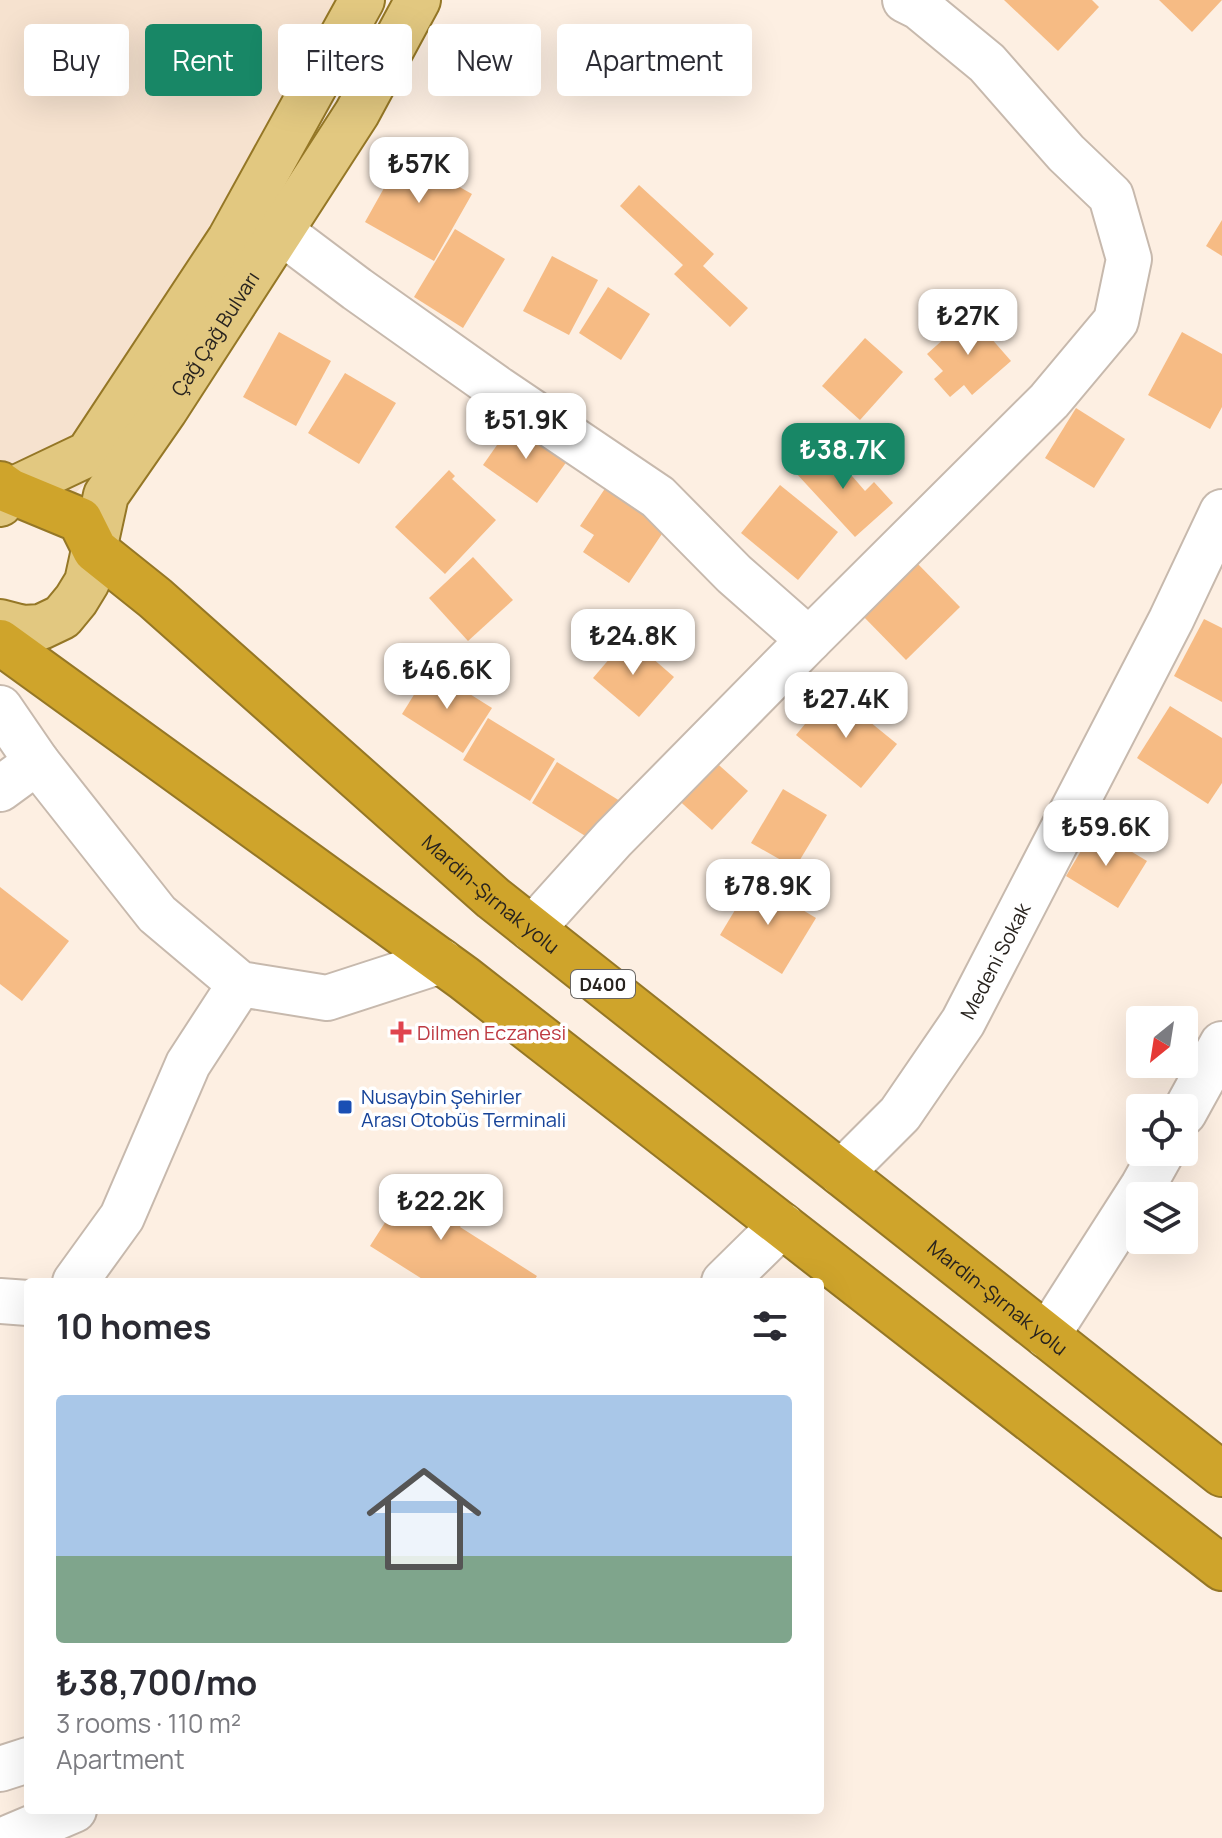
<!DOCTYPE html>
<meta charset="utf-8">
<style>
:root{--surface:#fff;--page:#f2f2f3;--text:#2b2b33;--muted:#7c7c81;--line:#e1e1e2;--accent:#188766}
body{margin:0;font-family:Manrope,sans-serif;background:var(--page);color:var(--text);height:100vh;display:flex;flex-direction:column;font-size:30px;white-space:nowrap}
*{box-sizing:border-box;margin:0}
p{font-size:26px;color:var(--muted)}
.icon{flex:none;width:44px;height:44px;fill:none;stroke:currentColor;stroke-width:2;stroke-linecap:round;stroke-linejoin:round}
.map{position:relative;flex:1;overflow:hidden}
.drawer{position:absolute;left:24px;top:1278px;width:800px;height:536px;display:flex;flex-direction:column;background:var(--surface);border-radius:8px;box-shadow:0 8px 32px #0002}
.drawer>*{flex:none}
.guide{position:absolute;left:24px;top:24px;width:800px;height:72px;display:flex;gap:16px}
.needle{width:52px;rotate:210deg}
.tools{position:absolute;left:1126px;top:1006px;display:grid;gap:16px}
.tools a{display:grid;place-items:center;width:72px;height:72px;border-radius:8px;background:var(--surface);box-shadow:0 8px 32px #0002;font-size:40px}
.price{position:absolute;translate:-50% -68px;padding:0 18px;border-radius:16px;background:#fff;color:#222;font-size:26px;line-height:52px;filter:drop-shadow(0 2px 4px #0008)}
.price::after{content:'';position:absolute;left:50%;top:48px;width:24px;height:18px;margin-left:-12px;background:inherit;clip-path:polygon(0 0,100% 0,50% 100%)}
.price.current{background:var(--accent);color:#fff}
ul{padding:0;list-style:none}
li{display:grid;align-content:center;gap:16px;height:424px;padding:0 32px}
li+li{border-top:2px solid var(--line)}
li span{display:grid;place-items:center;height:248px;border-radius:8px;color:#555}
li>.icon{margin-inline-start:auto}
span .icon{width:144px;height:144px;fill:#fffc;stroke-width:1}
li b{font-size:34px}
h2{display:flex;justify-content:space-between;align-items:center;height:96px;padding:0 32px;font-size:34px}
.chip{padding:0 28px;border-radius:8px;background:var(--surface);box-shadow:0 8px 32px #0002;font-size:28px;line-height:72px}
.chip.current{background:var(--accent);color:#fff}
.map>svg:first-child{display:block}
</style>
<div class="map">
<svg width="1222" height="1838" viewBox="0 0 1222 1838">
<rect width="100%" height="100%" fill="#fdefe2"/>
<path fill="#f6e2cf" d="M0 0H381L119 450 41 527 0 496Z"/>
<g fill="#f6bb84">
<path d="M1004 0H1092L1099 7 1058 51Z"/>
<path d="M1159 0H1222L1192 32Z"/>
<path d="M407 147 451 172 447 180 472 194 434 261 365 222Z"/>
<path d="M639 185 714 254 703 266 748 308 730 327 674 274 683 265 620 206Z"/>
<path d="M1222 220V256L1206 246Z"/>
<path d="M455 229 505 259 463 328 414 297Z"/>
<path d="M552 256 598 280 569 335 523 311Z"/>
<path d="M608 287 650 314 621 360 579 333Z"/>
<path d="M975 311 994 333 990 337 1011 361 972 395 964 385 950 397 934 379 943 371 927 354Z"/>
<path d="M279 332 331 361 296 426 243 397Z"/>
<path d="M1182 332 1222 354V407L1210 429 1148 395Z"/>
<path d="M865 338 903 372 860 420 822 386Z"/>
<path d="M345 373 396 403 359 464 308 433Z"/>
<path d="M1076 408 1125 439 1094 488 1045 458Z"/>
<path d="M516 418 570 457 537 503 483 465Z"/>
<path d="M828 443 849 466 846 469 865 491 874 482 893 503 855 537 795 472Z"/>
<path d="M449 470 455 476 452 479 496 520 445 574 395 527Z"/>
<path d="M612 478 672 519 629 583 583 552 594 535 580 526Z"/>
<path d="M780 485 838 532 798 580 741 533Z"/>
<path d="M473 557 513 600 468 641 429 598Z"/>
<path d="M915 561 960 607 906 660 861 614Z"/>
<path d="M1204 619 1222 628V702L1174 676Z"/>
<path d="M628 637 674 677 639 717 593 678Z"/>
<path d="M430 669 492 708 463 753 402 714Z"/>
<path d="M832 691 897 744 861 788 796 735Z"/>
<path d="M1170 706 1222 738V783L1208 804 1137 758Z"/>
<path d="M488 718 555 759 530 801 463 760Z"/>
<path d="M711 758 748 791 712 830 675 797Z"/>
<path d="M557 762 620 801 595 842 532 803Z"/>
<path d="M783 789 827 815 795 868 751 843Z"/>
<path d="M1094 829 1147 861 1118 908 1066 876Z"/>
<path d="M753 880 816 918 782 974 720 935Z"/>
<path d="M0 887 69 941 22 1001 0 984Z"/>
<path d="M414 1177 469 1212 460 1227 537 1276 533 1282H427L370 1246Z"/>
</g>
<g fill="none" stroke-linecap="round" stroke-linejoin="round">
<defs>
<g id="minor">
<path d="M280 231 357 289 498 389 658 497 734 574 809 640"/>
<path d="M0 708 37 762 157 914 240 984 327 998 441 961"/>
<path d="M0 789 37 762"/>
<path d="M532 929 613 839 809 640 1049 401 1116 321 1129 259 1111 196 1066 153 987 63 919 7 905 0"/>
<path d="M1184 1113 1222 1044"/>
<path id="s1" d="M841 1173 900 1114 963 1022 1171 620 1222 512"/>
<path d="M75 1282 122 1217 188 1064 240 984"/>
<path d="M724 1282 782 1225"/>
<path d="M0 1301 28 1303"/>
<path d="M1047 1336 1143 1186 1162 1152"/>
<path d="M0 1769 28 1760"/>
<path d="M8 1838 74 1810"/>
</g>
<g id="major">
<path d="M0 504 10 491 88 454 230 239 362 0"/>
<path id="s2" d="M0 622 23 628 41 627 62 617 76 600 87 582 106 495 165 410 357 113 418 0"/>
</g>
<g id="highway">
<path id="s3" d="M0 484 10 491 80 520 95 550 155 598 493 898 1222 1474"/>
<path d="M0 642 464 978 1222 1568"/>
</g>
</defs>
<use href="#minor" stroke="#c7b9ad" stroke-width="48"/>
<use href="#major" stroke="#957726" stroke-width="48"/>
<use href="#highway" stroke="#957726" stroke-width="48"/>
<use href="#minor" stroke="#fff" stroke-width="44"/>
<use href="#major" stroke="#e2c880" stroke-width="44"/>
<use href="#highway" stroke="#cfa42b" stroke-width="44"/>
</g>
<path fill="#e0444e" stroke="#fff" stroke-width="3" d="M397 1020h8v8h8v8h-8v8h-8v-8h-8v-8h8z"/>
<rect fill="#1a4fb4" stroke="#fff" stroke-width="3" x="337" y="1099" width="16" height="16" rx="4"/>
<g text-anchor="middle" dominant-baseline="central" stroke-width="7" stroke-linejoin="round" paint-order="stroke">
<rect fill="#fff" stroke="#686562" stroke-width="2" x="571" y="970" width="64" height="28" rx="6"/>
<g font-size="18" font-weight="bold" fill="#28231e">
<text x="603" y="984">D400</text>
</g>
<g font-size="20" fill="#28231e" stroke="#fff">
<text stroke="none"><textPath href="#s2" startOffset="392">Çağ Çağ Bulvarı</textPath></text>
<text stroke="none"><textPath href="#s3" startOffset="646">Mardin-Şırnak yolu</textPath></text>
<text stroke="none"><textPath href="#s1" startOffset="264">Medeni Sokak</textPath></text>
<text stroke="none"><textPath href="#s3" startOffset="1294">Mardin-Şırnak yolu</textPath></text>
</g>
<g font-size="20" fill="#be3a42" stroke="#fff" text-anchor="start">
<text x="417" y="1032">Dilmen Eczanesi</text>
</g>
<g font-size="20" fill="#164399" stroke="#fff" text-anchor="start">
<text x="361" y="1096">Nusaybin Şehirler<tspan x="361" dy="23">Arası Otobüs Terminali</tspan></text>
</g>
</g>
</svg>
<div class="tools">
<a><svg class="needle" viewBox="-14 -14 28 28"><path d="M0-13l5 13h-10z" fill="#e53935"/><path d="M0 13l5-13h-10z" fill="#7c7c81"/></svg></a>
<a><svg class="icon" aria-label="locate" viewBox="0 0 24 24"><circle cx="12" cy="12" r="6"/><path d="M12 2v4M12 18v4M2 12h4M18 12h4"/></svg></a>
<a><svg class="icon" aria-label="layers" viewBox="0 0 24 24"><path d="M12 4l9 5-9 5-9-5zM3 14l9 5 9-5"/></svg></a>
</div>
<b class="price" style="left:419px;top:205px">₺57K</b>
<b class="price" style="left:968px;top:357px">₺27K</b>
<b class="price" style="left:526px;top:461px">₺51.9K</b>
<b class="price current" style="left:843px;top:491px">₺38.7K</b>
<b class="price" style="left:633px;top:677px">₺24.8K</b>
<b class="price" style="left:447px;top:711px">₺46.6K</b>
<b class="price" style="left:846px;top:740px">₺27.4K</b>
<b class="price" style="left:1106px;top:868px">₺59.6K</b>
<b class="price" style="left:768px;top:927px">₺78.9K</b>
<b class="price" style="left:441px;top:1242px">₺22.2K</b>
<div class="guide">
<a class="chip">Buy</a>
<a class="chip current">Rent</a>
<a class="chip">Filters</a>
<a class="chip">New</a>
<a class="chip">Apartment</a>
</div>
<section class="drawer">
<h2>10 homes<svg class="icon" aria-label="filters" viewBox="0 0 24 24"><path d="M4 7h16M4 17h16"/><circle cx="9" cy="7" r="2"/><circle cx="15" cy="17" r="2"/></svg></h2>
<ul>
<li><span style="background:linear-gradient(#a9c7e8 65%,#7fa58c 0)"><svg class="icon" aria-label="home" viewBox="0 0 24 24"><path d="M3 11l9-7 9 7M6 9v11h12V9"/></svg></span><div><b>₺38,700/mo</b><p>3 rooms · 110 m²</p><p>Apartment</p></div></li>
</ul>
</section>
</div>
